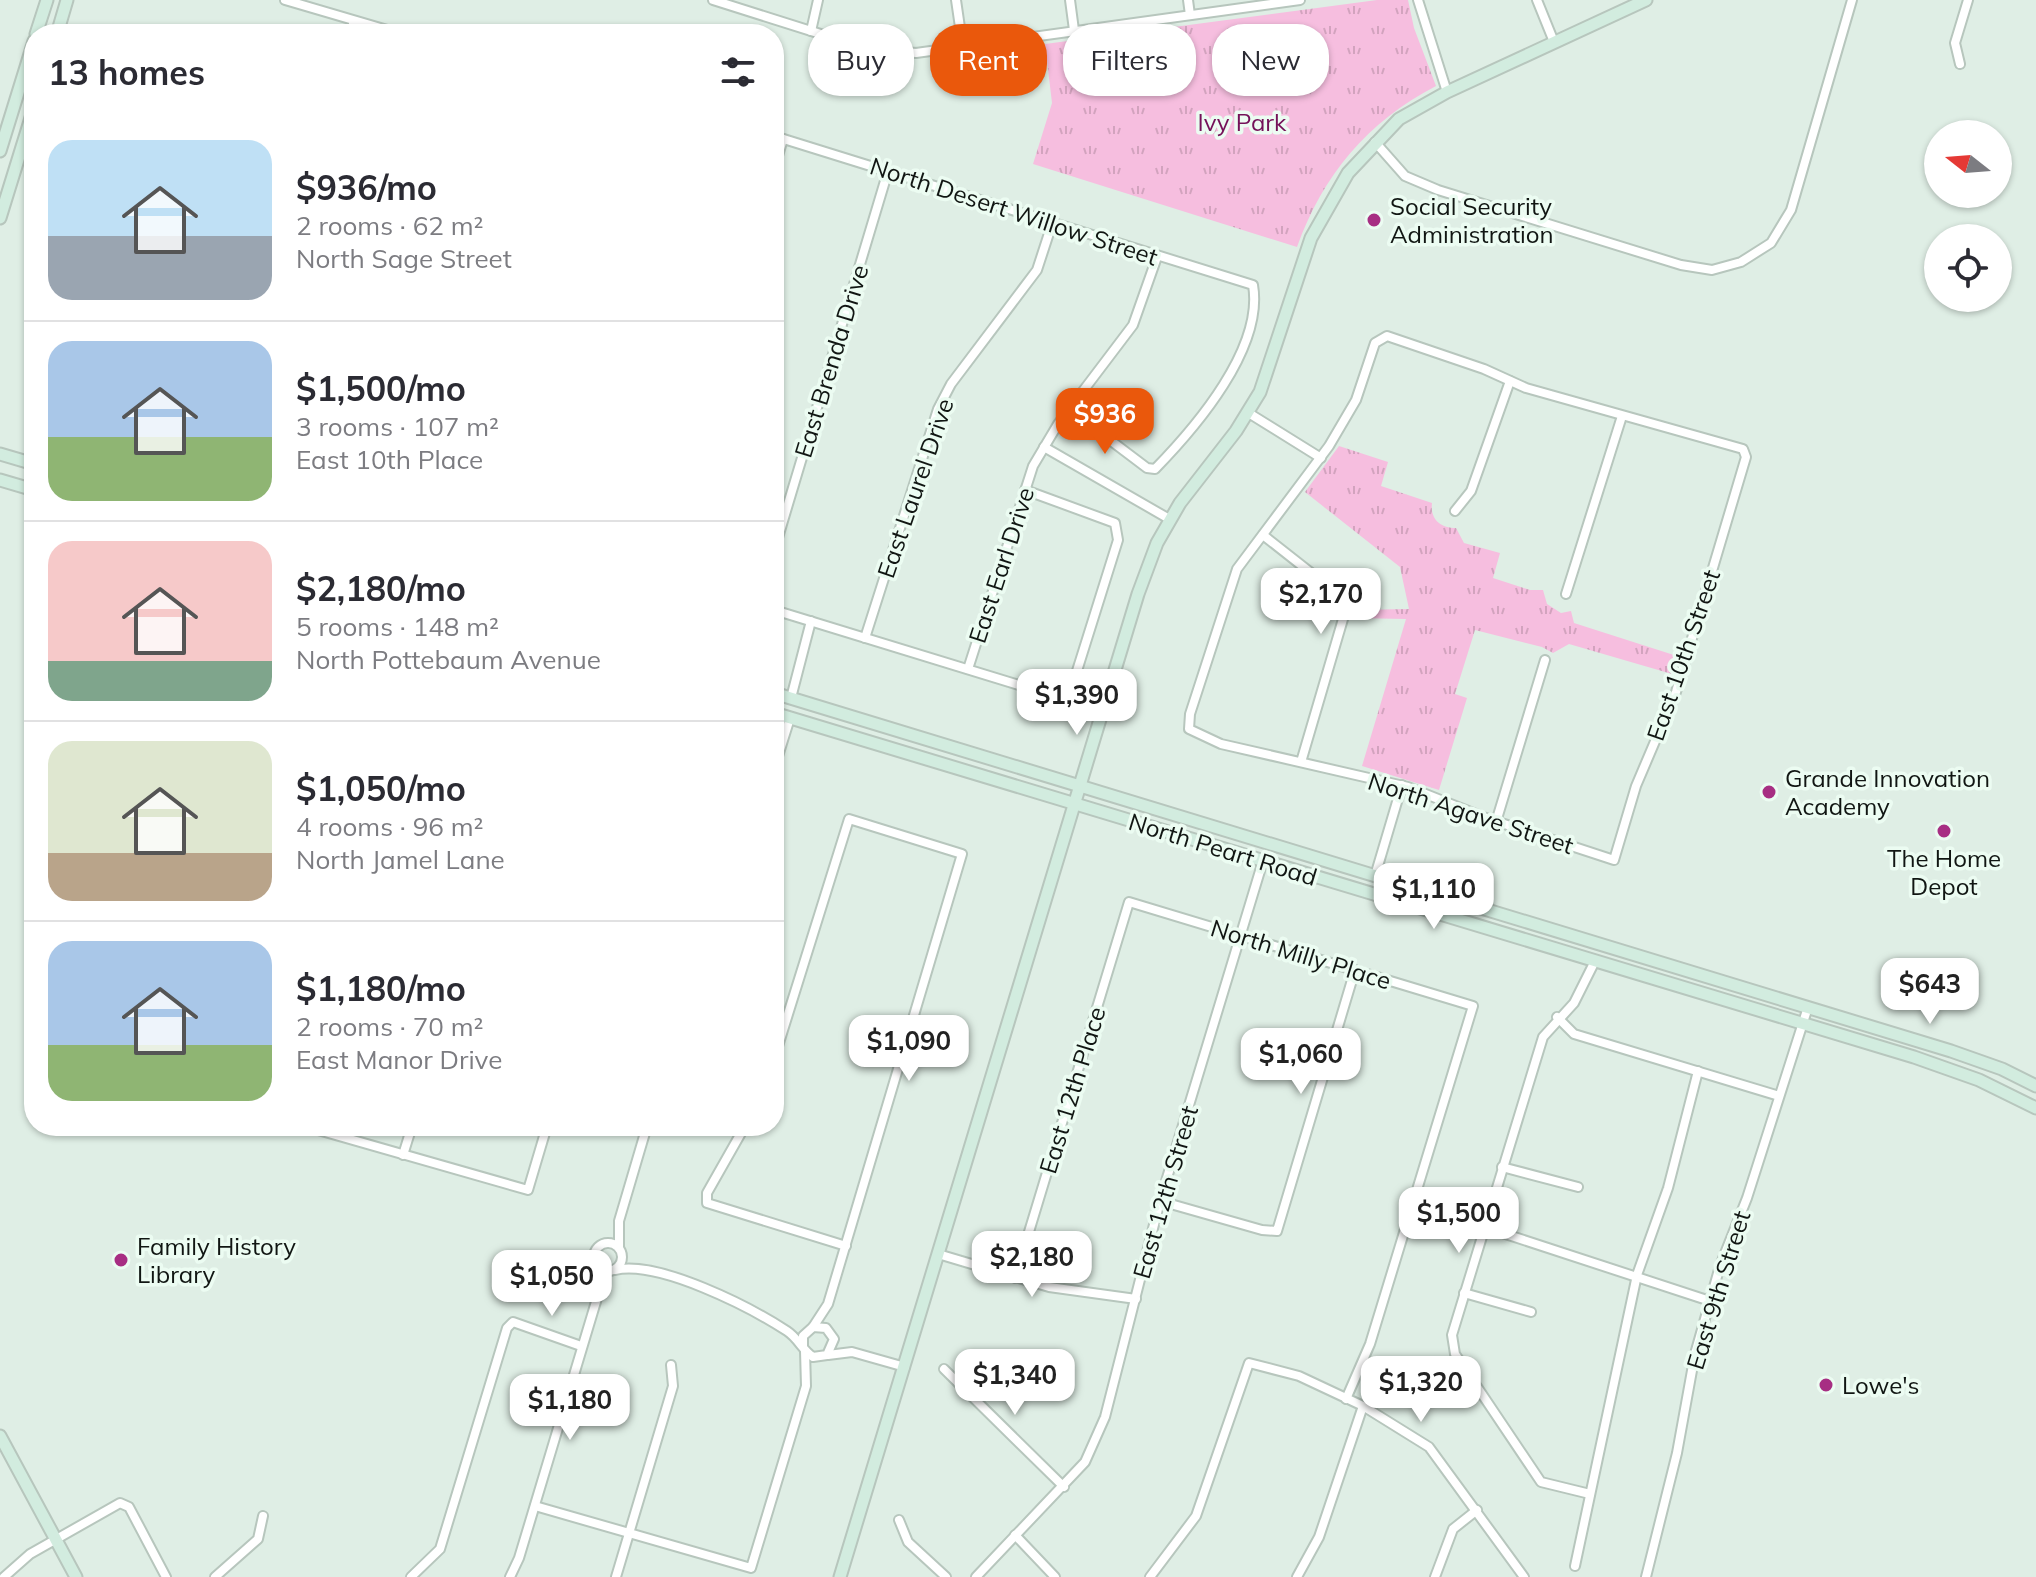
<!DOCTYPE html>
<meta charset="utf-8">
<style>
:root{--surface:#fff;--page:#f7f7f7;--text:#2b2b33;--muted:#7c7c81;--line:#e1e1e2;--accent:#ea580c}
body{margin:0;font-family:Mulish,sans-serif;background:var(--page);color:var(--text);height:100vh;display:flex;flex-direction:column;font-size:30px;white-space:nowrap}
*{box-sizing:border-box;margin:0}
p{font-size:26px;color:var(--muted)}
.icon{flex:none;width:44px;height:44px;fill:none;stroke:currentColor;stroke-width:2;stroke-linecap:round;stroke-linejoin:round}
.map{position:relative;flex:1;overflow:hidden}
.details{position:absolute;left:24px;top:24px;width:760px;height:1112px;display:flex;flex-direction:column;background:var(--surface);border-radius:32px;box-shadow:0 2px 6px #0004}
.details>*{flex:none}
.guide{position:absolute;left:808px;top:24px;width:760px;height:72px;display:flex;gap:16px}
.needle{width:52px;rotate:287deg}
.buttons{position:absolute;left:1924px;top:120px;display:grid;gap:16px}
.buttons a{display:grid;place-items:center;width:88px;height:88px;border-radius:50%;background:var(--surface);box-shadow:0 2px 6px #0004;font-size:40px}
.price{position:absolute;translate:-50% -68px;padding:0 18px;border-radius:16px;background:#fff;color:#222;font-size:26px;line-height:52px;filter:drop-shadow(0 2px 4px #0008)}
.price::after{content:'';position:absolute;left:50%;top:48px;width:24px;height:18px;margin-left:-12px;background:inherit;clip-path:polygon(0 0,100% 0,50% 100%)}
.price.current{background:var(--accent);color:#fff}
ul{padding:0;list-style:none}
li{display:flex;align-items:center;gap:24px;height:200px;padding:0 24px}
li+li{border-top:2px solid var(--line)}
li span{display:grid;place-items:center;flex:none;width:224px;height:160px;border-radius:24px;color:#555}
li>.icon{margin-inline-start:auto}
span .icon{width:96px;height:96px;fill:#fffc;stroke-width:1}
li b{font-size:34px}
h2{display:flex;justify-content:space-between;align-items:center;height:96px;padding:0 24px;font-size:34px}
.tag{padding:0 28px;border-radius:32px;background:var(--surface);box-shadow:0 2px 6px #0004;font-size:28px;line-height:72px}
.tag.current{background:var(--accent);color:#fff}
.map>svg:first-child{display:block}
</style>
<div class="map">
<svg width="2036" height="1577" viewBox="0 0 2036 1577">
<defs>
<pattern id="grass-tufts" width="24" height="20" patternUnits="userSpaceOnUse" patternTransform="scale(2)"><rect width="24" height="20" fill="#f6bedf"/><path d="M3 7l-1-3M5 7V3M7 7l1-3M15 17l-1-3M17 17v-4M19 17l1-3" fill="none" stroke="#d2a3be"/></pattern>
</defs>
<rect width="100%" height="100%" fill="#dfeee5"/>
<g fill="url(#grass-tufts)">
<path d="M1377 0H1408L1414 28 1436 86C1367 122 1323 175 1297 247L1033 164 1052 103 1045 44Z"/>
<path d="M1339 446 1388 462 1381 486 1432 503C1430 519 1440 528 1456 528L1464 543 1500 553 1493 578 1530 590H1543L1547 604 1561 613 1571 611 1574 623 1677 656 1672 674 1569 644 1553 653 1542 647 1475 630 1455 694 1467 698 1439 790 1362 766 1406 619 1353 618 1355 610 1409 609 1400 567 1305 492Z"/>
</g>
<g fill="none" stroke-linecap="round" stroke-linejoin="round">
<defs>
<g id="street">
<path d="M285 0 401 34"/>
<path d="M713 0 865 48 916 53 1300 0"/>
<path d="M956 0 963 48"/>
<path d="M1070 0 1074 30"/>
<path d="M1188 0 1190 15"/>
<path d="M1418 0 1447 92"/>
<path d="M1537 0 1554 42"/>
<path d="M811 31 818 0"/>
<path d="M350 34 354 21"/>
<path d="M981 45 985 75"/>
<path d="M1960 64 1955 43 1968 0"/>
<path d="M774 136 1253 285C1264 348 1196 427 1155 469L1147 468 1069 409"/>
<path d="M1375 142 1405 176 1438 190 1681 265 1712 270 1741 262 1771 243 1791 210 1852 0"/>
<path d="M774 169 783 139"/>
<path d="M1387 336 1484 369 1526 388 1743 449 1746 457 1676 692 1636 786 1614 860 1486 818 1408 787 1221 744 1189 729 1190 714 1237 569 1329 446 1356 400 1375 343Z"/>
<path d="M1247 412 1321 458"/>
<path d="M1044 447 1171 520"/>
<path d="M1455 511 1471 491 1510 381"/>
<path d="M1263 535 1348 602 1301 762"/>
<path d="M774 551 888 171"/>
<path d="M1566 594 1622 416"/>
<path d="M774 610 1032 689 1050 694 1071 690 1118 540 1115 523 1025 490"/>
<path d="M865 638 938 409 951 384 1037 270 1052 224"/>
<path d="M968 669 1033 466 1058 424 1133 325 1157 257"/>
<path d="M791 698 811 621"/>
<path d="M774 769 790 718"/>
<path d="M1496 822 1545 660"/>
<path d="M1375 876 1402 785"/>
<path d="M1557 1017 1574 1034 1779 1096"/>
<path d="M774 1059 849 819 962 854 828 1304 813 1327"/>
<path d="M304 1126 528 1190 547 1126"/>
<path d="M633 1126 646 1130"/>
<path d="M745 1126 707 1193V1203L846 1246"/>
<path d="M403 1155 412 1126"/>
<path d="M1502 1167 1578 1187"/>
<path d="M1160 1201 1262 1230 1277 1231 1355 970"/>
<path d="M1484 1227 1710 1301"/>
<circle cx="608" cy="1257" r="14"/>
<path d="M619 1248V1221L647 1126"/>
<path d="M938 1254 1049 1287 1136 1299"/>
<path d="M615 1270C659 1260 750 1307 787 1331 798 1338 803 1351 813 1357L827 1355 834 1339 826 1328 813 1327 803 1336V1346"/>
<path d="M1015 1278 1129 902 1473 1006 1370 1344 1346 1399"/>
<path d="M1464 1293 1531 1312"/>
<path d="M828 1355 852 1352 905 1367"/>
<path d="M944 1369 1064 1487"/>
<path d="M1590 1494 1541 1482 1455 1354 1452 1335 1543 1037 1574 1003 1595 961"/>
<path d="M535 1506 751 1568 806 1386 805 1351"/>
<path d="M899 1520 908 1542 946 1577"/>
<path d="M1015 1535 1055 1577"/>
<path d="M1575 1566 1637 1275 1668 1188 1698 1071"/>
<path d="M4 1577 30 1554 120 1503 129 1507 166 1577"/>
<path d="M215 1577 258 1539 263 1516"/>
<path d="M411 1577 440 1549 507 1328 513 1322 581 1346"/>
<path d="M510 1577 519 1558 598 1295 600 1280 596 1265"/>
<path d="M616 1577 673 1386 671 1365"/>
<path d="M976 1577 1085 1462 1105 1417 1160 1201 1263 861"/>
<path d="M1150 1577 1196 1516 1249 1363 1299 1376 1363 1406 1429 1447 1524 1577"/>
<path d="M1297 1577 1319 1537 1363 1406"/>
<path d="M1435 1577 1453 1529 1477 1510"/>
<path d="M1646 1577 1677 1453 1695 1354 1720 1266 1747 1198 1808 1007"/>
</g>
<g id="secondary">
<path d="M36 34 47 0"/>
<path d="M57 34 67 0"/>
<path d="M0 151 34 41"/>
<path d="M0 218 34 108"/>
<path d="M0 454 34 464"/>
<path d="M0 480 34 490"/>
<path d="M774 693 1951 1051 2002 1069 2036 1086"/>
<path d="M774 713 1914 1057 1979 1080 2036 1108"/>
<path d="M0 1436 76 1577"/>
<path d="M840 1577 1138 594 1157 543 1180 503 1236 431 1260 392 1311 238 1348 173 1399 119 1447 92 1646 0"/>
</g>
</defs>
<use href="#street" stroke="#b7c6bd" stroke-width="12"/>
<use href="#secondary" stroke="#b7c6bd" stroke-width="15"/>
<use href="#street" stroke="#fff" stroke-width="8"/>
<use href="#secondary" stroke="#d2ecdf" stroke-width="11"/>
</g>
<g fill="#a72e83" stroke="#ecfcf2" stroke-width="3">
<circle cx="1374" cy="220" r="8"/>
<circle cx="1769" cy="792" r="8"/>
<circle cx="1944" cy="831" r="8"/>
<circle cx="121" cy="1260" r="8"/>
<circle cx="1826" cy="1385" r="8"/>
</g>
<g text-anchor="middle" dominant-baseline="central" stroke-width="7" stroke-linejoin="round" paint-order="stroke">
<g font-size="24" fill="#741159" stroke="#ecfcf2">
<text x="1242" y="122">Ivy Park</text>
</g>
<g font-size="24" fill="#111613" stroke="#ecfcf2" text-anchor="start">
<text x="1390" y="206">Social Security<tspan x="1390" dy="28">Administration</tspan></text>
<text x="1785" y="778">Grande Innovation<tspan x="1785" dy="28">Academy</tspan></text>
<text x="1944" y="858" text-anchor="middle">The Home<tspan x="1944" dy="28">Depot</tspan></text>
<text x="137" y="1246">Family History<tspan x="137" dy="28">Library</tspan></text>
<text x="1842" y="1385">Lowe's</text>
</g>
<g font-size="24" fill="#111613" stroke="#ecfcf2">
<text transform="translate(1014 211) rotate(18)">North Desert Willow Street</text>
<text transform="translate(831 361) rotate(-73)">East Brenda Drive</text>
<text transform="translate(915 488) rotate(-71)">East Laurel Drive</text>
<text transform="translate(1001 565) rotate(-72)">East Earl Drive</text>
<text transform="translate(1683 655) rotate(-71)">East 10th Street</text>
<text transform="translate(1471 813) rotate(18)">North Agave Street</text>
<text transform="translate(1223 849) rotate(17)">North Peart Road</text>
<text transform="translate(1301 954) rotate(17)">North Milly Place</text>
<text transform="translate(1072 1090) rotate(-73)">East 12th Place</text>
<text transform="translate(1165 1192) rotate(-74)">East 12th Street</text>
<text transform="translate(1718 1290) rotate(-73)">East 9th Street</text>
</g>
</g>
</svg>
<div class="buttons">
<a><svg class="needle" viewBox="-14 -14 28 28"><path d="M0-13l5 13h-10z" fill="#e53935"/><path d="M0 13l5-13h-10z" fill="#7c7c81"/></svg></a>
<a><svg class="icon" aria-label="locate" viewBox="0 0 24 24"><circle cx="12" cy="12" r="6"/><path d="M12 2v4M12 18v4M2 12h4M18 12h4"/></svg></a>
</div>
<b class="price current" style="left:1105px;top:456px">$936</b>
<b class="price" style="left:1321px;top:636px">$2,170</b>
<b class="price" style="left:1077px;top:737px">$1,390</b>
<b class="price" style="left:1434px;top:931px">$1,110</b>
<b class="price" style="left:1930px;top:1026px">$643</b>
<b class="price" style="left:909px;top:1083px">$1,090</b>
<b class="price" style="left:1301px;top:1096px">$1,060</b>
<b class="price" style="left:1459px;top:1255px">$1,500</b>
<b class="price" style="left:1032px;top:1299px">$2,180</b>
<b class="price" style="left:552px;top:1318px">$1,050</b>
<b class="price" style="left:1015px;top:1417px">$1,340</b>
<b class="price" style="left:1421px;top:1424px">$1,320</b>
<b class="price" style="left:570px;top:1442px">$1,180</b>
<div class="guide">
<a class="tag">Buy</a>
<a class="tag current">Rent</a>
<a class="tag">Filters</a>
<a class="tag">New</a>
</div>
<section class="details">
<h2>13 homes<svg class="icon" aria-label="filters" viewBox="0 0 24 24"><path d="M4 7h16M4 17h16"/><circle cx="9" cy="7" r="2"/><circle cx="15" cy="17" r="2"/></svg></h2>
<ul>
<li><span style="background:linear-gradient(#bfe0f5 60%,#9aa5b1 0)"><svg class="icon" aria-label="home" viewBox="0 0 24 24"><path d="M3 11l9-7 9 7M6 9v11h12V9"/></svg></span><div><b>$936/mo</b><p>2 rooms · 62 m²</p><p>North Sage Street</p></div></li>
<li><span style="background:linear-gradient(#a9c7e8 60%,#8fb573 0)"><svg class="icon" aria-label="home" viewBox="0 0 24 24"><path d="M3 11l9-7 9 7M6 9v11h12V9"/></svg></span><div><b>$1,500/mo</b><p>3 rooms · 107 m²</p><p>East 10th Place</p></div></li>
<li><span style="background:linear-gradient(#f6c9c9 75%,#7fa58c 0)"><svg class="icon" aria-label="home" viewBox="0 0 24 24"><path d="M3 11l9-7 9 7M6 9v11h12V9"/></svg></span><div><b>$2,180/mo</b><p>5 rooms · 148 m²</p><p>North Pottebaum Avenue</p></div></li>
<li><span style="background:linear-gradient(#dfe7d0 70%,#b9a48a 0)"><svg class="icon" aria-label="home" viewBox="0 0 24 24"><path d="M3 11l9-7 9 7M6 9v11h12V9"/></svg></span><div><b>$1,050/mo</b><p>4 rooms · 96 m²</p><p>North Jamel Lane</p></div></li>
<li><span style="background:linear-gradient(#a9c7e8 65%,#8fb573 0)"><svg class="icon" aria-label="home" viewBox="0 0 24 24"><path d="M3 11l9-7 9 7M6 9v11h12V9"/></svg></span><div><b>$1,180/mo</b><p>2 rooms · 70 m²</p><p>East Manor Drive</p></div></li>
</ul>
</section>
</div>
